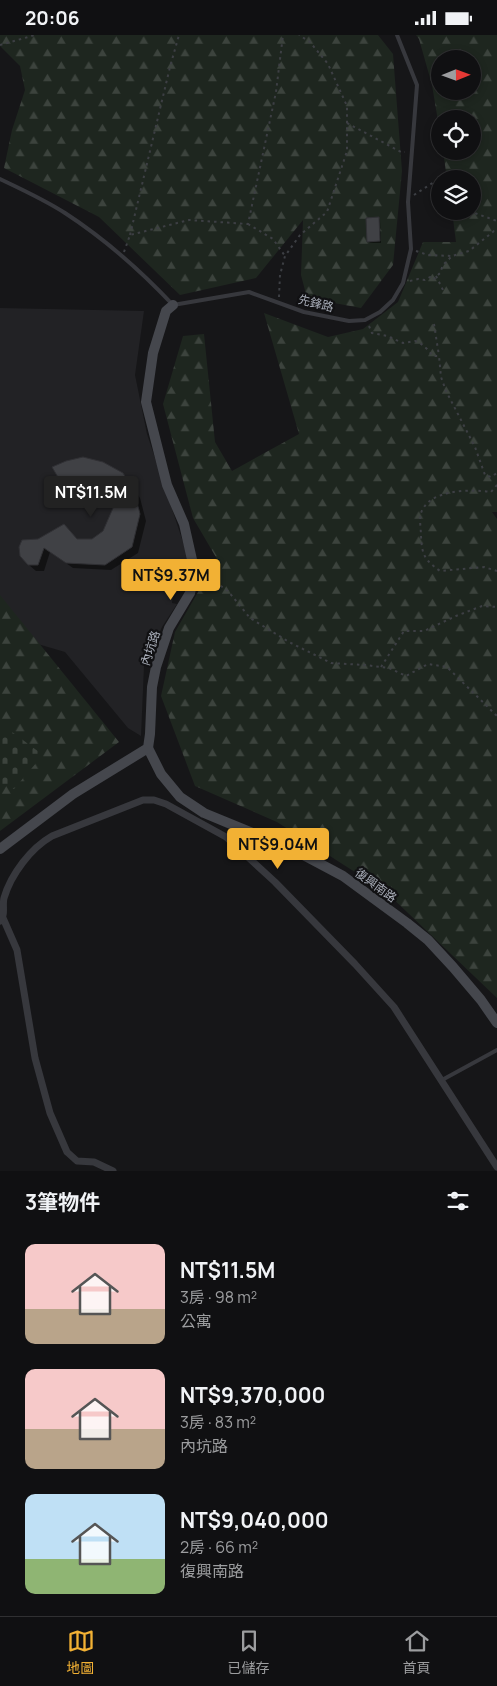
<!DOCTYPE html>
<html lang="zh-TW">
<meta charset="utf-8">
<style>
:root{--surface:#101012;--page:#19191b;--text:#f1f3f6;--muted:#9c9d9f;--line:#303032;--accent:#f2b134}
body{margin:0;font-family:Manrope,"Noto Sans TC",sans-serif;background:var(--page);color:var(--text);height:100vh;display:flex;flex-direction:column;font-size:19px;white-space:nowrap}
*{box-sizing:border-box;margin:0}
p{font-size:16px;color:var(--muted)}
.icon{flex:none;width:28px;height:28px;fill:none;stroke:currentColor;stroke-width:2;stroke-linecap:round;stroke-linejoin:round}
.map{position:relative;height:1136px;overflow:hidden}
.sheet{display:flex;flex-direction:column;background:var(--surface);flex:1}
.sheet>*{flex:none}
.needle{width:32px;rotate:89deg}
.tools{position:absolute;left:431px;top:15px;display:grid;gap:10px}
.tools a{display:grid;place-items:center;width:50px;height:50px;border-radius:50%;background:var(--surface);box-shadow:0 2px 8px #0003,0 0 0 1px var(--line);font-size:25px}
.price{position:absolute;translate:-50% -42px;padding:0 11px;border-radius:5px;background:var(--accent);color:#111;font-size:16px;line-height:32px;filter:drop-shadow(0 1px 2px #0008)}
.price::after{content:'';position:absolute;left:50%;top:30px;width:15px;height:11px;margin-left:-8px;background:inherit;clip-path:polygon(0 0,100% 0,50% 100%)}
.price.selected{background:#222;color:#fff}
ul{padding:0;list-style:none}
li{display:flex;align-items:center;gap:15px;height:125px;padding:0 25px}
li span{display:grid;place-items:center;flex:none;width:140px;height:100px;border-radius:10px;color:#555}
li>.icon{margin-inline-start:auto}
span .icon{width:60px;height:60px;fill:#fffc;stroke-width:1}
li b{font-size:21px}
h2{display:flex;justify-content:space-between;align-items:center;height:60px;padding:0 25px;font-size:21px}
.status{display:flex;justify-content:space-between;align-items:center;height:35px;padding:0 25px;background:var(--surface);direction:ltr}
.status svg{height:14px;fill:currentColor}
.dock{display:flex;justify-content:space-around;align-items:center;height:70px;border-top:1px solid var(--line);background:var(--surface);font-size:14px;color:var(--muted)}
.dock a{display:grid;justify-items:center;gap:2px}
.dock .selected{color:var(--accent)}
.map>svg:first-child{display:block}
</style>
<div class="status"><b>20:06</b><svg viewBox="0 0 49 12"><path d="M0 12V9h3v3zM5 12V6h3v6zM10 12V3h3v9zM15 12V0h3v12zM26 1h20v11H26zM47 4h2v5h-2z"/></svg></div>
<div class="map">
<svg width="497" height="1136" viewBox="0 0 497 1136">
<defs>
<pattern id="forest-firs" width="22" height="20" patternUnits="userSpaceOnUse" patternTransform="scale(1.25)"><rect width="22" height="20" fill="#1e261f"/><path d="M5 1l3.5 6h-7zM16 11l3.5 6h-7z" fill="#3c433d"/></pattern>
<pattern id="cemetery-stones" width="16" height="16" patternUnits="userSpaceOnUse" patternTransform="scale(1.25)"><rect width="16" height="16" fill="#1e261f"/><path d="M2 7V4a2 2 0 0 1 4 0v3zM10 15v-3a2 2 0 0 1 4 0v3z" fill="#3c433d"/></pattern>
</defs>
<rect width="100%" height="100%" fill="#161618"/>
<path fill="#222225" d="M0 273 144 276 135 340 147 399 189 525V532L183 534 181 541 176 542 172 568 177 569 162 592 144 631 141 701 128 693 65 617 0 598Z"/>
<g fill="url(#forest-firs)" fill-rule="evenodd">
<path d="M0 0H378L393 19 402 136 393 230 361 273 307 263 301 240 303 185 256 243 180 260 99 182 4 133 12 95 25 55 20 31 0 11Z"/>
<path d="M416 0H497V477H492L497 484V963L386 857 277 787 195 751 161 661 175 597 217 524 193 483 163 369 183 301 204 299 215 407 232 436 299 399 264 278 328 302 363 294 398 267 423 207H456L452 176H472V144H447L443 116H472V84H440V98L432 50 419 4ZM440 24H472V56H440Z"/>
<path d="M0 560 119 707 0 796Z"/>
</g>
<path fill="url(#cemetery-stones)" d="M0 688 43 720 14 754 0 748Z"/>
<g fill="#0007">
<path d="M379 184 380 185 381 208H370L368 206Z"/>
<path d="M54 433 122 439 129 446 140 463 146 486 138 518 111 535 73 533 50 517 44 536H36L29 530 20 513 77 505 93 506 104 496 115 474 109 459 93 454 73 461 67 455Z"/>
</g>
<g fill="#404145" stroke="#303034">
<path d="M379 182 380 206 367 207 366 183Z"/>
<path d="M83 422 103 427 123 438 134 456 140 479 132 512 105 530 66 528 44 513 38 530H28L20 521 19 512 22 505 38 504 64 489 77 504H92L103 496 113 473 106 455 87 448 66 456 52 432 66 426Z"/>
</g>
<g fill="none" stroke-linecap="round" stroke-linejoin="round">
<g stroke="#3d3f44" stroke-width="2" stroke-dasharray="2.5 4" stroke-linecap="butt">
<path d="M0 10 35 0"/>
<path d="M347 88 401 117H405"/>
<path d="M414 160 434 147 440 149"/>
<path d="M469 176 497 186"/>
<path d="M248 189 273 204 285 221"/>
<path d="M130 200 170 32 179 0"/>
<path d="M416 216 428 220 451 221"/>
<path d="M124 217 130 200 189 185 248 189 276 57 283 0"/>
<path d="M436 241 443 255"/>
<path d="M410 246 418 244 425 245 430 242 433 245 440 238 443 230 452 221 469 216 494 196H497"/>
<path d="M279 262 280 240 285 221 300 200 327 177 347 116V71L328 29 310 7 299 0"/>
<path d="M434 289 439 321"/>
<path d="M369 291 372 298 387 301 403 308 415 306 420 308 427 314 433 321H439L441 342 446 356 475 412 485 440 491 442 497 438"/>
<path d="M497 450 491 457C471 454 429 454 421 478 419 484 421 494 421 501 422 521 425 525 440 536L484 532 497 536"/>
<path d="M202 547 209 549H218L228 556 250 583 289 607 331 628 365 630 389 633 406 641 428 629 447 632 497 681"/>
<path d="M381 632 404 596H424L456 581 482 571 497 572"/>
</g>
<g stroke="#37383d" stroke-width="4">
<path d="M0 144C21 154 45 165 65 178 105 204 140 235 173 270L249 257 304 277 349 286 365 285 380 277 393 265 403 248 411 214 408 167 417 50 397 0"/>
<path d="M442 1045 497 1015"/>
</g>
<g stroke="#37383d" stroke-width="7">
<path d="M3 883 17 915 35 1023 50 1078 67 1117 77 1126 94 1127 113 1136"/>
<path d="M0 886C6 880 2 870 4 863 11 839 31 813 52 801L143 765H154L166 769 226 802 275 847 355 929 394 972 497 1132"/>
</g>
<g stroke="#45474d" stroke-width="10">
<path d="M148 713 161 739 180 762 204 778 296 816 343 841 407 888 428 905 453 932 481 965 497 988"/>
<path d="M0 814 73 759 148 713 150 699 152 652 156 632 169 593 190 558 195 538 184 489 167 450 146 367 153 318 166 276 173 270"/>
</g>
</g>
<g text-anchor="middle" dominant-baseline="central" stroke-width="4.5" stroke-linejoin="round" paint-order="stroke">
<g font-size="12" fill="#a8adb8" stroke="#111113">
<text transform="translate(316 268) rotate(14)">先鋒路</text>
<text transform="translate(150 613) rotate(-72)">內坑路</text>
<text transform="translate(376 850) rotate(36)">復興南路</text>
</g>
</g>
</svg>
<div class="tools">
<a><svg class="needle" viewBox="-14 -14 28 28"><path d="M0-13l5 13h-10z" fill="#e53935"/><path d="M0 13l5-13h-10z" fill="#9c9d9f"/></svg></a>
<a><svg class="icon" aria-label="locate" viewBox="0 0 24 24"><circle cx="12" cy="12" r="6"/><path d="M12 2v4M12 18v4M2 12h4M18 12h4"/></svg></a>
<a><svg class="icon" aria-label="layers" viewBox="0 0 24 24"><path d="M12 4l9 5-9 5-9-5zM3 14l9 5 9-5"/></svg></a>
</div>
<b class="price selected" style="left:91px;top:483px">NT$11.5M</b>
<b class="price" style="left:171px;top:566px">NT$9.37M</b>
<b class="price" style="left:278px;top:835px">NT$9.04M</b>
</div>
<section class="sheet">
<h2>3筆物件<svg class="icon" aria-label="filters" viewBox="0 0 24 24"><path d="M4 7h16M4 17h16"/><circle cx="9" cy="7" r="2"/><circle cx="15" cy="17" r="2"/></svg></h2>
<ul>
<li><span style="background:linear-gradient(#f6c9c9 65%,#b9a48a 0)"><svg class="icon" aria-label="home" viewBox="0 0 24 24"><path d="M3 11l9-7 9 7M6 9v11h12V9"/></svg></span><div><b>NT$11.5M</b><p>3房 · 98 m²</p><p>公寓</p></div></li>
<li><span style="background:linear-gradient(#f6c9c9 60%,#b9a48a 0)"><svg class="icon" aria-label="home" viewBox="0 0 24 24"><path d="M3 11l9-7 9 7M6 9v11h12V9"/></svg></span><div><b>NT$9,370,000</b><p>3房 · 83 m²</p><p>內坑路</p></div></li>
<li><span style="background:linear-gradient(#bfe0f5 65%,#8fb573 0)"><svg class="icon" aria-label="home" viewBox="0 0 24 24"><path d="M3 11l9-7 9 7M6 9v11h12V9"/></svg></span><div><b>NT$9,040,000</b><p>2房 · 66 m²</p><p>復興南路</p></div></li>
</ul>
</section>
<nav class="dock">
<a class="selected"><svg class="icon" aria-label="map" viewBox="0 0 24 24"><path d="M3 6l6-2 6 2 6-2v14l-6 2-6-2-6 2zM9 4v14M15 6v14"/></svg>地圖</a>
<a><svg class="icon" aria-label="saved" viewBox="0 0 24 24"><path d="M7 4h10v16l-5-4-5 4z"/></svg>已儲存</a>
<a><svg class="icon" aria-label="home" viewBox="0 0 24 24"><path d="M3 11l9-7 9 7M6 9v11h12V9"/></svg>首頁</a>
</nav>
